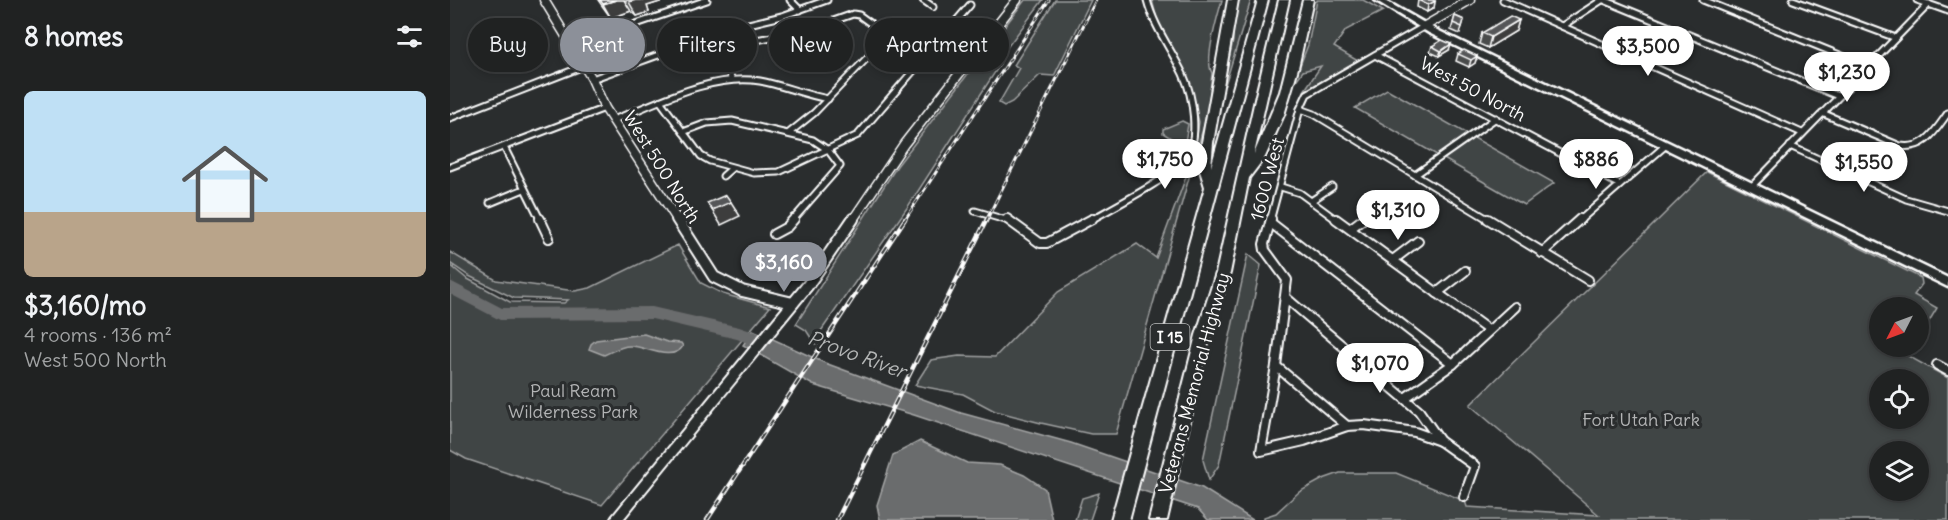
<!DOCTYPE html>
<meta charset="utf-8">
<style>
:root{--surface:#202222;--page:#282a2a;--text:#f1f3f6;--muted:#a2a4a5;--line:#3d3f40;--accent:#8c9099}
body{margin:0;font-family:Delius,sans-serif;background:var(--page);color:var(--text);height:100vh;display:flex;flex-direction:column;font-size:22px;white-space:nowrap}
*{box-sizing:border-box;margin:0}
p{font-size:20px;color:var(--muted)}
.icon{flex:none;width:33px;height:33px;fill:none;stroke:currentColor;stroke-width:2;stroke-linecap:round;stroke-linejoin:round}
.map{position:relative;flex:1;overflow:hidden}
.drawer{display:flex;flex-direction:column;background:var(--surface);width:450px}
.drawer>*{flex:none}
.top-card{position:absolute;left:18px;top:18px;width:570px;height:54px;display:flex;gap:12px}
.needle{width:39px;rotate:228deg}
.fabs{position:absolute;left:1419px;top:297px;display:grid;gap:12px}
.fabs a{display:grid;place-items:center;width:60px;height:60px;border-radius:50%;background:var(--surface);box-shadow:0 3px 9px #0003,0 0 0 2px var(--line);font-size:30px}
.price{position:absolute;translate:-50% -51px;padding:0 14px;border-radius:21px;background:#fff;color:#222;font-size:20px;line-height:39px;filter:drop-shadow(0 2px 3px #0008)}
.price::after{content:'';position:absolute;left:50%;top:36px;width:18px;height:14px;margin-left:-9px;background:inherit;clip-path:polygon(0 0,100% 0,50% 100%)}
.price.selected{background:var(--accent);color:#fff}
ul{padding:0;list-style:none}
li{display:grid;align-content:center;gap:12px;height:318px;padding:0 24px}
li+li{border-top:2px solid var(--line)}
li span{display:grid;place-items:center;height:186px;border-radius:9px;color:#555}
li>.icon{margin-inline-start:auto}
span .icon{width:108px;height:108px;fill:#fffc;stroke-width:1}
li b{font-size:26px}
h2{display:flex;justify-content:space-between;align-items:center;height:72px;padding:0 24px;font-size:26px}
.chip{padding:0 21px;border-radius:27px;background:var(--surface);box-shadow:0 3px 9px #0003,0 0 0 2px var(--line);font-size:21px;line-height:54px}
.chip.selected{background:var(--accent);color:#fff}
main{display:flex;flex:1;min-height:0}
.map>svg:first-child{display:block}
</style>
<main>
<section class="drawer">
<h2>8 homes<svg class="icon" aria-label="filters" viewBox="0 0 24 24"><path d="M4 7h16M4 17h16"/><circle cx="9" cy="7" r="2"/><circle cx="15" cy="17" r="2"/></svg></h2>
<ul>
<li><span style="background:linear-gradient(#bfe0f5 65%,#b9a48a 0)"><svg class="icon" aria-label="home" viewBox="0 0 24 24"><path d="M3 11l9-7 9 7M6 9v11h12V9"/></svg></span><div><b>$3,160/mo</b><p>4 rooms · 136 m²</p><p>West 500 North</p></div></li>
</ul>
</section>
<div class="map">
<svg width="1498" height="520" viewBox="0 0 1498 520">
<rect width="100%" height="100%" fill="#2a2d2e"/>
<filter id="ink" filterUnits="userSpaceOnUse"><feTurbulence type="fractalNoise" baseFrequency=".0167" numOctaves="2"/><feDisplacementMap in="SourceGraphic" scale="12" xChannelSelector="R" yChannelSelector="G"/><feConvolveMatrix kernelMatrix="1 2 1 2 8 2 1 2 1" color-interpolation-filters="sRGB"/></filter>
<g filter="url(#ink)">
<g fill="#414445" stroke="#a0a2a2" stroke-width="1.5" fill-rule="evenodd">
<path d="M575 0H593L555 50 549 66 459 205 371 331 374 334 369 342 365 344 356 330 346 324 447 166Z"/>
<path d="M605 0H641L604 76 590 75 562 102 554 106 549 103 569 68 564 65Z"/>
<path d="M702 0H772C768 15 754 60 762 73L758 111 666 434H641L591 423 545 411 513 394 465 385 481 360 509 356 545 357 608 292 687 244 706 258 744 155 749 122 739 82 707 19Z"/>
<path d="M787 0H801L775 85H773L783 41V20Z"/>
<path d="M867 0H913L933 11 896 30 884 47 908 61 854 91 871 66 853 71 842 86 858 45Z"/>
<path d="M395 32 400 35 393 42 397 43 381 59 352 54 358 45Z"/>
<path d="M937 89 1104 183 1074 205 905 108Z"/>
<path d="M732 121 738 124 735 142H727L713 133V129Z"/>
<path d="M1257 172 1471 278 1472 284 1464 295 1487 308 1469 338 1468 308H1430V346L1463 347 1458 356 1498 378V520H814V517L826 513 849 492 873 479 890 473H946L1015 501 1017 507 1149 515 1020 405ZM1430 380H1468V418H1430ZM1430 452H1468V490H1430Z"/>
<path d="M228 245 251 283 273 294 320 307 152 505 16 459 0 450V265L16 278 60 302 114 303 118 300 64 298 19 276 0 263V252L46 280 125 291 140 288Z"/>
<path d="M798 254 811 265 769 465 759 480 753 460Z"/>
<path d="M649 493 640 520H625L632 498Z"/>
</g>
<g fill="#6a6c6d" stroke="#a6a7a7" stroke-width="1.5">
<path d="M303 330 375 363 511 413 621 443 752 488 803 520H758L748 509 464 415 363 385 293 345Z"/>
<path d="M194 334 217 342 231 343 233 346C223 363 194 346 181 346 171 345 162 352 154 355L139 349 141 344 146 340Z"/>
<path d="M470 441 517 463 550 465 574 475 595 489 602 520H430L427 505 443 455Z"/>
</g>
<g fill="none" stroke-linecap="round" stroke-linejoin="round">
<path fill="#6a6c6d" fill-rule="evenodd" d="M0 281 52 308 202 307 289 327 322 338 324 343 322 348 316 350 287 339 202 319 50 320 0 294Z"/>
<defs>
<g id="minor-far1">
<path d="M340 0 350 10"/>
<path d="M473 0 483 7"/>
<path d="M1053 0 1352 133"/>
<path d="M1154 0 1388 96"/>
<path d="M1253 0 1417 66"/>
<path d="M1343 0 1446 38"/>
<path d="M1467 0 1498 11"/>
<path d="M1112 26 1152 0"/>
<path d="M121 46 257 0"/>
<path d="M925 55 1170 185"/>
<path d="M142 79 286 27 332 16 377 0"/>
<path d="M281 79 275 51 280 45 358 30 403 14 409 15 427 28 442 32 535 41"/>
<path d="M211 102 251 156 260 161 304 173 329 172 408 135 520 5"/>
<path d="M850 109 864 114 1041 221"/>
<path d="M1372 113 1450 146C1475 150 1485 131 1498 113"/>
<path d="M0 118 134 66"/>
<path d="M163 120C207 103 262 73 310 81 332 85 355 95 378 99"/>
<path d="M233 132 257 123 282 121 363 140 378 150 390 166 342 221"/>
<path d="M339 133 364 113 442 32"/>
<path d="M1340 146 1456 199 1498 211"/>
<path d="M54 147 91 221"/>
<path d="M0 167 155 108"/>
<path d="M965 175 1046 118"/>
<path d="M273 176 282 168"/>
<path d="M831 187 850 193 888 221"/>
<path d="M1301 187 1479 4"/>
<path d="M861 201 882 187"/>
<path d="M40 203 74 189"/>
<path d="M525 211 559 221"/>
<path d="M639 221C660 209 724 176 736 159 750 137 743 96 733 74 721 49 704 27 697 0"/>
<path d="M820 221 850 109 857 94 975 26"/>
<path d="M911 221 923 213"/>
<path d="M1129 221 1216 145"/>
</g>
<g id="minor">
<path d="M90 219 99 238"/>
<path d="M557 219 590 243H597L642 219"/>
<path d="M821 219 814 244 815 250 837 280 826 366 811 451 854 441 897 426 914 425 965 432 990 441"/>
<path d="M886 219 1038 330"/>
<path d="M1038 219 1138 280"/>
<path d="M821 223 1003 364"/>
<path d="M901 228 913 219"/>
<path d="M324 234 337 227 344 219"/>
<path d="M1092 253 1130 219"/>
<path d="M943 260 968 241"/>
<path d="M987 293 1015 271"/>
<path d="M835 297 969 411 990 441 1025 466 1014 497"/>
<path d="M1487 365 1498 371"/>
<path d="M826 366 897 426"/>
<path d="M955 398 1003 364 1065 307"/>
</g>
<g id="tertiary-far1">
<path d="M94 0 142 79 155 108 228 221"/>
<path d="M975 26 1020 0"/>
<path d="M402 221 454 144 567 0"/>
</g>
<g id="tertiary">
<path d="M227 219 264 277 292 291 343 303"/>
<path d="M166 520 358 285 403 219"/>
</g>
<path id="secondary" d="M925 0H934L985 29 1498 278V287L979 33Z"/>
<g id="motorway">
<path d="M778 0H788L763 143 761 167 808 0H818L679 520H661L755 187 748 164Z"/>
<path d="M829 0H839L804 154 830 92 853 0H863L848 68 834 115 815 157 799 178 780 273 760 335 717 520H699L746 335 766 273 806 95Z"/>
</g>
</defs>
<use href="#minor-far1" stroke="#fff" stroke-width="9"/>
<use href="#minor" stroke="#fff" stroke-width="12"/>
<use href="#tertiary-far1" stroke="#fff" stroke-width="11"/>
<use href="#tertiary" stroke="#fff" stroke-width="14"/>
<use href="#secondary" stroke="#fff" stroke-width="5"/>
<use href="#motorway" stroke="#fff" stroke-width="4"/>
<use href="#minor-far1" stroke="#2a2d2e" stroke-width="5"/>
<use href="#minor" stroke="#2a2d2e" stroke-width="8"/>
<use href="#tertiary-far1" stroke="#2a2d2e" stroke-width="8"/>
<use href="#tertiary" stroke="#2a2d2e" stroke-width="10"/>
<use href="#secondary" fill="#2a2d2e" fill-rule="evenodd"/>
<use href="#motorway" fill="#2a2d2e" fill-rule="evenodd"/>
<defs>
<g id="rail-far1">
<path d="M454 221 599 0"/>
<path d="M536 221 646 0"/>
</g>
<g id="rail">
<path d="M257 520 455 219"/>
<path d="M387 520 537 219"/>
</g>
</defs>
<use href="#rail-far1" stroke="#fff" stroke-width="3"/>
<use href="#rail" stroke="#fff" stroke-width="4.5"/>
<use href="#rail-far1" stroke="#2a2d2e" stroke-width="1.5" stroke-dasharray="5" stroke-linecap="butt"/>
<use href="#rail" stroke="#2a2d2e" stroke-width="2" stroke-dasharray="8" stroke-linecap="butt"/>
</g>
<g fill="#494b4c" stroke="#fff" stroke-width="1.5">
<path d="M148 0H216L197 6 199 12 187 16 181 11 161 18Z"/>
<path d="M968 0 985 1 984 8 977 12 967 7Z"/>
<path d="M1005 16 1014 20 1010 34 1001 30Z"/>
<path d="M1069 20 1066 31 1038 48 1029 44 1032 33Z"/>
<path d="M982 46 999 50 989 56 980 52Z"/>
<path d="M1008 54 1027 56 1025 63 1019 67 1006 61Z"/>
</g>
<g fill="#3c3d3e" stroke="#fff" stroke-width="1.5">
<path d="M166 0H174L181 11 161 18 153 4Z"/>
<path d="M186 0H216L197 6 199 12 187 16 179 2Z"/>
<path d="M985 1 984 8 977 12 978 5Z"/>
<path d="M1069 20 1066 31 1038 48 1041 37Z"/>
<path d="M1001 44 999 50 989 56 991 51Z"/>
<path d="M1027 56 1025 63 1019 67 1021 60Z"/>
<path d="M281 202 290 216 271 225 262 210Z"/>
</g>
<g fill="#555758" stroke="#fff" stroke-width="1.5">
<path d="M150 0H166L153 4Z"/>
<path d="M968 0H983L985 1 978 5Z"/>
<path d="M1005 16 1014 20 1012 27 1003 23Z"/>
<path d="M1060 16 1069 20 1041 37 1032 33Z"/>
<path d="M992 40 1001 44 991 51 982 46Z"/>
<path d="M1014 50 1027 56 1021 60 1008 54Z"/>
<path d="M276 195 281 202 262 210 257 203Z"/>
</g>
</g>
<g text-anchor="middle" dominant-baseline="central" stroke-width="6" stroke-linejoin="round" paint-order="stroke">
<rect fill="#2a2d2e" stroke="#bfc0c0" stroke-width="1.5" x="700.5" y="324" width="39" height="26" rx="4.5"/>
<g font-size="16" font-weight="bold" fill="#fff">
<text x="720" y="337">I 15</text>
</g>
<g font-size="18" fill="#fff" stroke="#2a2d2e">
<text transform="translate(1023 89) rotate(28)">West 50 North</text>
<text transform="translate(212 167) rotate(58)">West 500 North</text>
<text transform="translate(817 179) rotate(-75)">1600 West</text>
<text transform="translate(744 383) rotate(-75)">Veterans Memorial Highway</text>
</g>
<g font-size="18" fill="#b3b4b5" stroke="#2a2d2e">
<text x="123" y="390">Paul Ream<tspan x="123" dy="21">Wilderness Park</tspan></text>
<text x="1191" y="419">Fort Utah Park</text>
</g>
<g font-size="20" font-style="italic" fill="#b4b6b6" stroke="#2a2d2e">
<text transform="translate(407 354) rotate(20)">Provo River</text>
</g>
</g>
</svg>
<div class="fabs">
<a><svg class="needle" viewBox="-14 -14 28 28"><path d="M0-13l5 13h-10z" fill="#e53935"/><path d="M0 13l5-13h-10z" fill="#a2a4a5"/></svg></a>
<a><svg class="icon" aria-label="locate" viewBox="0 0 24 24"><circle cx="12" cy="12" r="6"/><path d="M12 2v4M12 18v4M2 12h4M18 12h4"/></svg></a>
<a><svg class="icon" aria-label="layers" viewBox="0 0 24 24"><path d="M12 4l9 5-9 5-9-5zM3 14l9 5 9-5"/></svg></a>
</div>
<b class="price" style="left:1198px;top:77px">$3,500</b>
<b class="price" style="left:1397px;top:103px">$1,230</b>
<b class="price" style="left:715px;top:190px">$1,750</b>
<b class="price" style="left:1146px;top:190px">$886</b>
<b class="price" style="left:1414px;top:193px">$1,550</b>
<b class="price" style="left:948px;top:241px">$1,310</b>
<b class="price selected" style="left:334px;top:293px">$3,160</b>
<b class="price" style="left:930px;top:394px">$1,070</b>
<div class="top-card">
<a class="chip">Buy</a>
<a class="chip selected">Rent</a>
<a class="chip">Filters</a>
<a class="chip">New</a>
<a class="chip">Apartment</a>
</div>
</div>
</main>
